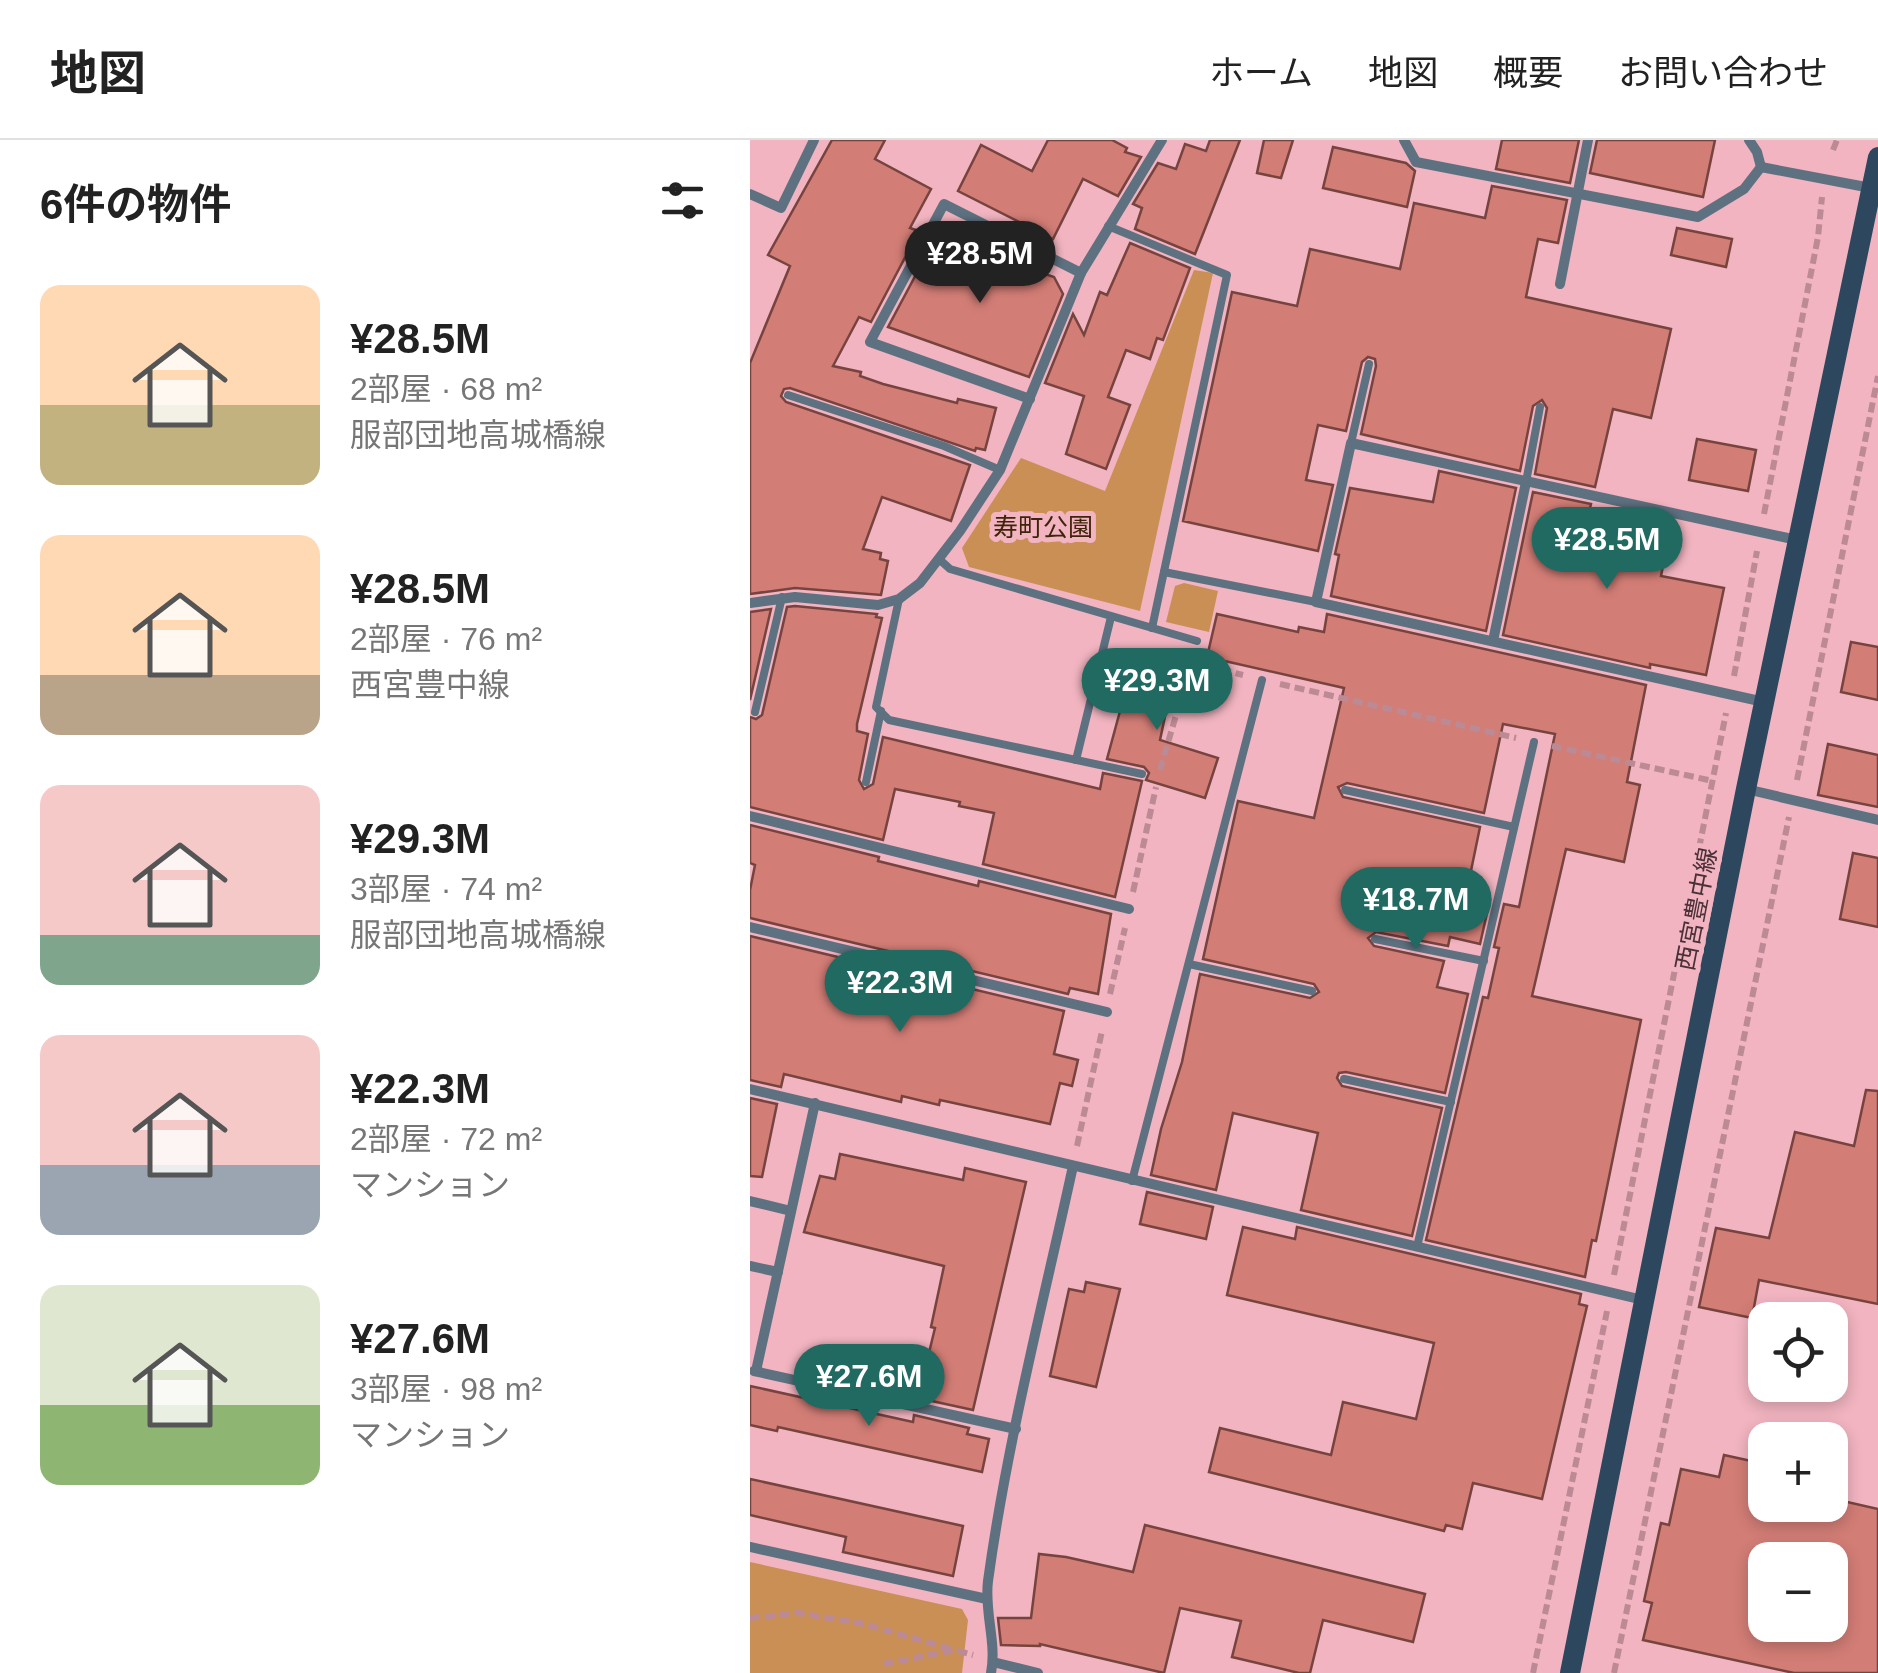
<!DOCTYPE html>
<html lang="ja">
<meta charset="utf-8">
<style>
:root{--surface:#fff;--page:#f6f6f6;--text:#222;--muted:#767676;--line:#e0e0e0;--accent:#216a62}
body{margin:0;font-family:Arial,"Noto Sans JP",sans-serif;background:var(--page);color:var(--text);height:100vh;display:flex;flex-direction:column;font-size:38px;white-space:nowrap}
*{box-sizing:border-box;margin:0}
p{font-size:32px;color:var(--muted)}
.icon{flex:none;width:55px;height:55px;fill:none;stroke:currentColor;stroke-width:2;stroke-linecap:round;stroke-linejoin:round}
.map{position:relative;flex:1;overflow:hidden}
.side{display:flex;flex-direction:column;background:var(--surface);width:750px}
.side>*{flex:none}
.fabs{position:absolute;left:998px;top:1162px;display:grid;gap:20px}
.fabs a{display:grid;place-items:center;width:100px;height:100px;border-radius:20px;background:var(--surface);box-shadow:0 5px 15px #0003;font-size:50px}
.price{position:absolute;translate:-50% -85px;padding:0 22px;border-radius:35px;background:var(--accent);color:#fff;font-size:32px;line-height:65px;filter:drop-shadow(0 2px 5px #0008)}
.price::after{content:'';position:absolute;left:50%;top:60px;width:30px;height:22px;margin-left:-15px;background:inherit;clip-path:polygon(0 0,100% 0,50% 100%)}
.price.selected{background:#222;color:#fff}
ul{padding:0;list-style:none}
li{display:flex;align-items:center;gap:30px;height:250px;padding:0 40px}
li span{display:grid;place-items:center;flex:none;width:280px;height:200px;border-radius:20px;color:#555}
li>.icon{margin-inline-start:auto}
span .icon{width:120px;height:120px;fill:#fffc;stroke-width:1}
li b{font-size:42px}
h2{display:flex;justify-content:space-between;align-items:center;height:120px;padding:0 40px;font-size:42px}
header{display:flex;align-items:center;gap:60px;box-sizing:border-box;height:140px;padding:0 50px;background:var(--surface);border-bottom:2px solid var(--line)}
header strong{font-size:48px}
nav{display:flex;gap:55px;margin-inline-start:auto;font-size:35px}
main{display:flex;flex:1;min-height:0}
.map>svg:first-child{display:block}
</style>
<header>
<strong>地図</strong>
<nav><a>ホーム</a><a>地図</a><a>概要</a><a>お問い合わせ</a></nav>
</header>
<main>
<section class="side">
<h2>6件の物件<svg class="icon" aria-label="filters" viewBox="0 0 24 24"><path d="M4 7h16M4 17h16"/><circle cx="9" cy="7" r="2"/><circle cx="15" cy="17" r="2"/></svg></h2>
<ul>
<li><span style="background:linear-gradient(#ffd9b3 60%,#c2b280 0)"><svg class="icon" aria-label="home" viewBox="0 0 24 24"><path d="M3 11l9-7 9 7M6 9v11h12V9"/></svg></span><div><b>¥28.5M</b><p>2部屋 · 68 m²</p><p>服部団地高城橋線</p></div></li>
<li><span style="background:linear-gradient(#ffd9b3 70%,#b9a48a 0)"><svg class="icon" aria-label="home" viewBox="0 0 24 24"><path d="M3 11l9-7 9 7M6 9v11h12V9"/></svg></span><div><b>¥28.5M</b><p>2部屋 · 76 m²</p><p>西宮豊中線</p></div></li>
<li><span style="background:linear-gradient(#f6c9c9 75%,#7fa58c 0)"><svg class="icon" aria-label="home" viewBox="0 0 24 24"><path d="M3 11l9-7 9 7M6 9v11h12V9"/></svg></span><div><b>¥29.3M</b><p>3部屋 · 74 m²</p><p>服部団地高城橋線</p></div></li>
<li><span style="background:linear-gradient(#f6c9c9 65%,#9aa5b1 0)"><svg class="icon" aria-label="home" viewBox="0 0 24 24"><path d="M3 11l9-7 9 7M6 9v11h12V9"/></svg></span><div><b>¥22.3M</b><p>2部屋 · 72 m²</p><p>マンション</p></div></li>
<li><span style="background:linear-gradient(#dfe7d0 60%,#8fb573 0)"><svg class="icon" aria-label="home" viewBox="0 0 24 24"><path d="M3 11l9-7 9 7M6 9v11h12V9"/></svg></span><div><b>¥27.6M</b><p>3部屋 · 98 m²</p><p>マンション</p></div></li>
</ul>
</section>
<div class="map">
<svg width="1128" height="1533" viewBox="0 0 1128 1533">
<rect width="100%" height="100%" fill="#f1b4c0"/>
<g fill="#c98f54">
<path d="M444 130 463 133 390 471 219 427 212 408 271 318 355 351Z"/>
<path d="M434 443 468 451 459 492 416 482 425 446Z"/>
<path d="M0 1422 212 1469 218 1480 212 1533H0Z"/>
</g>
<g fill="#d27d76" stroke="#77433f" stroke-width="2.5" fill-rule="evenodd">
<path d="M82 0H135L125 19 181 49 160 88 169 91 121 182 109 177 83 226 111 232 110 236 133 244 207 263 208 259 246 268 235 310 226 308 225 311 40 248 34 249 31 256 36 262 220 325 201 381 132 357 113 409 131 413 130 419 138 421 131 455 45 448 0 454V223L40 126 18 115Z"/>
<path d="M298 0H362L377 8 375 12 391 17 368 56 333 39 303 99 208 51 231 5 282 31Z"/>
<path d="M460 0H490L445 114 385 89 392 68 383 64 408 23 426 29 435 4 456 11Z"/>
<path d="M514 0H543L531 38 507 33Z"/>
<path d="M752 0H829L820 43 746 29Z"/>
<path d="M847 0H965L953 57 840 33Z"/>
<path d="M583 7 656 23 665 31 657 67 573 48Z"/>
<path d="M742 46 817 60 808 103 788 99 776 157 921 189 901 278 863 269 845 347 785 334 797 268 792 260 783 266 770 331 611 294 626 226 625 219 618 217 612 222 596 291 568 285 556 340 583 345 568 411 433 381 482 152 547 166 560 109 650 129 664 63 735 78Z"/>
<path d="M927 88 982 99 976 127 921 115Z"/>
<path d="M186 97 304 137 313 154 279 237 138 187Z"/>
<path d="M380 103 440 128 413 200 407 198 400 219 376 210 358 257 380 265 356 329 316 314 334 256 295 243 323 174 334 195 350 152 357 155Z"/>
<path d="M947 299 1006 310 998 351 939 340Z"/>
<path d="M689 331 766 348 736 491 581 456 589 415 585 414 600 348 683 362Z"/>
<path d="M783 352 841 364 838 376 841 378 919 395 911 436 974 448 956 535 900 524V528L753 495Z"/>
<path d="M45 466 127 474 126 477 132 478 107 584V591L118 594 109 640 114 649 123 644 133 597 350 649 353 633 392 641 365 757 233 724 244 673 209 666 210 662 145 649 133 700 0 667V577L6 579 12 575 37 467Z"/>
<path d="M21 469 0 560V472Z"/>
<path d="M467 474 548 492 549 487 574 492 577 474 896 545 877 642 890 645 874 722 816 709 782 856 891 880 846 1101 842 1100 835 1137 676 1100 733 857 738 858 749 808 744 807 754 764 769 767 805 594 753 584 734 673 597 643 588 647 593 657 730 687 716 755 740 760 730 804 700 797 698 806 626 792 618 798 624 806 694 821 687 847 718 854 695 953 596 932 589 933 587 938 592 946 692 968 662 1096 551 1070 568 993 483 973 466 1050 401 1035 411 989 432 922 450 834 560 858 569 852 564 844 453 819 488 661 564 678 594 548 457 517Z"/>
<path d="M1101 502 1128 507V560L1091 552Z"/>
<path d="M385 516 426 525 410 600 468 618 455 658 396 640 399 633 394 627 357 619Z"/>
<path d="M1078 604 1128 615V667L1068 655Z"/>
<path d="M0 685 129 717 128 721 228 746 229 741 361 774 348 854 320 848 318 854 0 778V750L5 725 0 723Z"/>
<path d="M1103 713 1128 718V787L1090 779Z"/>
<path d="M0 796 314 871 304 914 328 920 322 946 310 943 300 984 190 960 189 965 152 956 151 962 34 934 31 947 0 940Z"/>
<path d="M1116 950 1128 951V1164L1009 1140 1002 1178 949 1167 966 1088 1019 1098 1045 992 1104 1006Z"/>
<path d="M0 958 27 964 12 1037 0 1036Z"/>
<path d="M90 1014 213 1040 215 1028 276 1042 223 1270 168 1258 185 1188 181 1187 194 1126 54 1092 70 1036 85 1039Z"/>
<path d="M397 1052 463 1067 456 1099 390 1084Z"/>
<path d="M493 1087 545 1099 547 1087 831 1154 829 1164 837 1166 792 1359 723 1343 712 1389 696 1385 694 1391 459 1332 470 1288 581 1315 593 1262 666 1279 684 1203 477 1155Z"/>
<path d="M336 1142 370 1149 346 1247 300 1236 319 1149 334 1152Z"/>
<path d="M0 1246 163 1282 164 1275 219 1288 217 1294 239 1299 232 1332 28 1287 27 1291 0 1285Z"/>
<path d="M974 1315 1015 1324V1365H1080V1358L1128 1369V1533H1044L893 1500 902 1463 894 1461 911 1383 919 1385 931 1329 969 1337ZM1015 1420H1080V1485H1015Z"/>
<path d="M0 1339 213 1386 203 1436 93 1412 96 1397 0 1375Z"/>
<path d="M395 1385 675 1454 663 1502 573 1480 560 1533H549L482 1517 491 1481 430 1468 414 1533 290 1504V1506L251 1505 248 1478H281L289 1414 316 1417 383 1432Z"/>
</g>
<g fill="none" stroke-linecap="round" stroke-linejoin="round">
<g stroke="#bc8a94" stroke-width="6" stroke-dasharray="10 5" stroke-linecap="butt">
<path d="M1083 10 1087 0"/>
<path d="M1014 374 1068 97 1072 57"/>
<path d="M442 522 493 535"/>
<path d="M984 536 1007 411"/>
<path d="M530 544 766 598"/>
<path d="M802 606 963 641"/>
<path d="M410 630 443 517"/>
<path d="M1047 640 1128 236"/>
<path d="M383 752 406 647"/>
<path d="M360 854 375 788"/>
<path d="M327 1006 352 891"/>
<path d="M864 1135 976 573"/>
<path d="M0 1478 48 1473 110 1483 205 1510"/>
<path d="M134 1524 205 1510 223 1515"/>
<path d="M783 1533 857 1171"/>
<path d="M864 1533 1039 677"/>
</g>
<g stroke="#5e7180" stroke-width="8">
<path d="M358 86 477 135 402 488"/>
<path d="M38 255 194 306 250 330"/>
<path d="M601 303 619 224"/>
<path d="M776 342 790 267"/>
<path d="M189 419 200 429 447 501"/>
<path d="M414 432 566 462"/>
<path d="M149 459 126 567 139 580 392 634"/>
<path d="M5 572 32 457"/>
<path d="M326 620 361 477"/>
<path d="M116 642 131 571"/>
<path d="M595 650 764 687"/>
<path d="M625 799 734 821"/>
<path d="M439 824 562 851"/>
<path d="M594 939 701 962"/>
<path d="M382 1041 512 540"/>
<path d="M667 1107 784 602"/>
</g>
<g stroke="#5e7180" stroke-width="10">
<path d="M654 0 666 22 948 77 994 49 1011 27 1121 48"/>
<path d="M999 0 1007 12 1011 27"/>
<path d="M0 54 31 68 64 0"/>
<path d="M810 144 838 0"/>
<path d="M280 259 120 202 194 64 331 133"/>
<path d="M0 463 45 457 128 465 149 459 170 443 210 391 250 330 331 133 412 0"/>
<path d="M743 501 776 342"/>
<path d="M1014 562 566 462 601 303 1047 400"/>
<path d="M996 649 1128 680"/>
<path d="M0 676 379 769"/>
<path d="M0 787 357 872"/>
<path d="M0 949 893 1160"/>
<path d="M0 1061 41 1071"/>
<path d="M0 1126 28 1132"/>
<path d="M4 1231 266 1289"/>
<path d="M6 1231 65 963"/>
<path d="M0 1407 237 1459"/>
<path d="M243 1522 288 1533"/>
<path d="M241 1533C247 1503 234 1472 238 1441 257 1302 293 1164 323 1026"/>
</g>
<path stroke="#2d485e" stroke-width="20" d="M820 1533 996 649 1128 17"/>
</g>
<g text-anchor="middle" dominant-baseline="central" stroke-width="10" stroke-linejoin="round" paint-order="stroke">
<g font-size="25" fill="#3e2509" stroke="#f1b4c0">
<text x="293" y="387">寿町公園</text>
</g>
<g font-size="25" fill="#4a3137" stroke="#f1b4c0">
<text transform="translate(946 769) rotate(-79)">西宮豊中線</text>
</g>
</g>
</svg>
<div class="fabs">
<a><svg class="icon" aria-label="locate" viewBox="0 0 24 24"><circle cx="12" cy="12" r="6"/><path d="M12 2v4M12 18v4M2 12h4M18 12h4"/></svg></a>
<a>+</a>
<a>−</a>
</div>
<b class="price selected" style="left:230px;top:166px">¥28.5M</b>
<b class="price" style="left:857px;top:452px">¥28.5M</b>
<b class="price" style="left:407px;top:593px">¥29.3M</b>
<b class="price" style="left:666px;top:812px">¥18.7M</b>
<b class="price" style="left:150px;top:895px">¥22.3M</b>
<b class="price" style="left:119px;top:1289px">¥27.6M</b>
</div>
</main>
